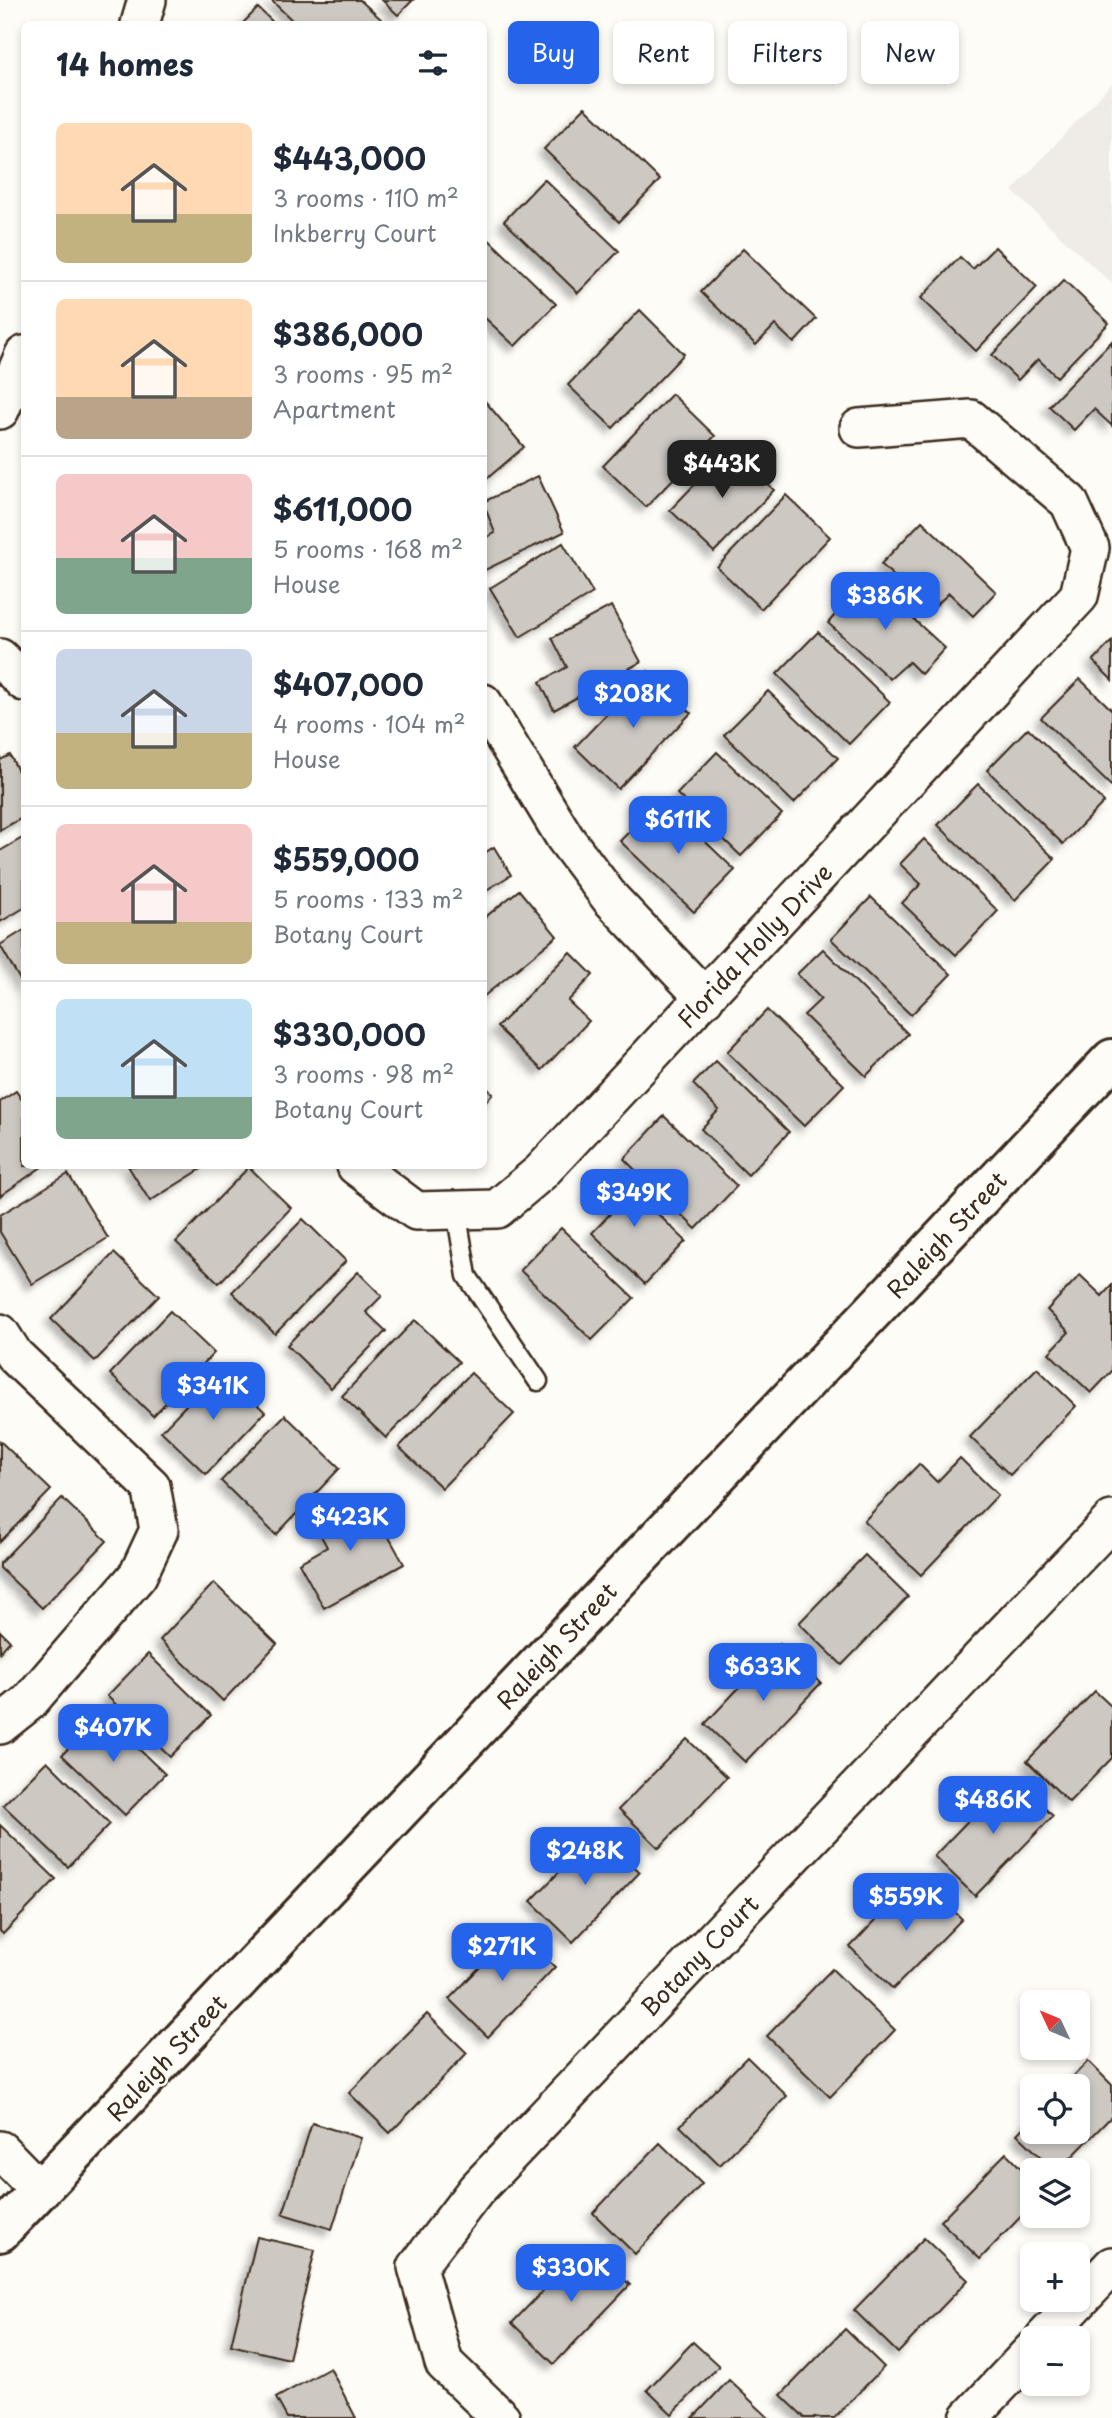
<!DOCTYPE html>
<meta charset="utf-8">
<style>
:root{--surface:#fff;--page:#f2f2f3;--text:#1f2937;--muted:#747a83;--line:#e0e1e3;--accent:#2563eb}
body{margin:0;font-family:"Playpen Sans",sans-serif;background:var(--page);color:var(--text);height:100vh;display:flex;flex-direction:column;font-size:26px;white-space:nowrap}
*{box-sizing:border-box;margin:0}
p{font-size:23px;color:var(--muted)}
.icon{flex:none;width:38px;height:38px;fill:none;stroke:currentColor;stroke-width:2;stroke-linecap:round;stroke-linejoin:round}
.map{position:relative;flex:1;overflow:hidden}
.side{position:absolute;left:21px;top:21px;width:466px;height:1148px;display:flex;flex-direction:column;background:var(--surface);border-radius:10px;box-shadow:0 4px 10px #0003}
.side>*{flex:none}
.guide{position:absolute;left:508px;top:21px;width:499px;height:63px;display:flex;gap:14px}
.needle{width:46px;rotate:314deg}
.fabs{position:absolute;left:1020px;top:1990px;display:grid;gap:14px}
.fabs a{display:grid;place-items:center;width:70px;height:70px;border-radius:10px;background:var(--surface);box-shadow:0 4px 10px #0003;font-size:35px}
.price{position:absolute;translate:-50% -60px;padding:0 16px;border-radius:14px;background:var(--accent);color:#fff;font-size:23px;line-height:46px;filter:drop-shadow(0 2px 4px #0008)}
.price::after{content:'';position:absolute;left:50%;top:42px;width:21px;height:16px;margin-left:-10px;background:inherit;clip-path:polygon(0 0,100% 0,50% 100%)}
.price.active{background:#222;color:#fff}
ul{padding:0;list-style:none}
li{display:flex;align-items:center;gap:21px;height:175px;padding:0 35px}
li+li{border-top:2px solid var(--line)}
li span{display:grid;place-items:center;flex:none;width:196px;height:140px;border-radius:10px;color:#555}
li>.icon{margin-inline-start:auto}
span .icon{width:84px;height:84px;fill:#fffc;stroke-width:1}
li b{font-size:30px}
h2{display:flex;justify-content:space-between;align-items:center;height:84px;padding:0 35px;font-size:30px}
.tag{padding:0 24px;border-radius:10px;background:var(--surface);box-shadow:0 4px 10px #0003;font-size:24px;line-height:63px}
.tag.active{background:var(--accent);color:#fff}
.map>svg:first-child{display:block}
</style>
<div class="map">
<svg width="1112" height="2418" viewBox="0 0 1112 2418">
<defs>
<filter id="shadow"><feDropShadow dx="-6" dy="6" stdDeviation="3.5" flood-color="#0004"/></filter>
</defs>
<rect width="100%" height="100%" fill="#fdfcf7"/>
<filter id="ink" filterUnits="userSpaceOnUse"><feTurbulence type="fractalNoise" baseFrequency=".0143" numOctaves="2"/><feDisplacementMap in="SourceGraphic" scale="14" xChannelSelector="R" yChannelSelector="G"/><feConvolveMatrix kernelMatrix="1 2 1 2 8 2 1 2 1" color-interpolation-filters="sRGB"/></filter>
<g filter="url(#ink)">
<path fill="#efece7" d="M1112 83V284L1012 191Z"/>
<g fill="#cdc8c2" stroke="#3b2a1e" stroke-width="2" filter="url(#shadow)">
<path d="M271 0H360L382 20 378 24H296Z"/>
<path d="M382 0H413L398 15Z"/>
<path d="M258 8 275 24H242Z"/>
<path d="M585 107 660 180 619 222 544 149Z"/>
<path d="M544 179 619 251 578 293 504 221Z"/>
<path d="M483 234 556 304 515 346 483 316Z"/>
<path d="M995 247 1037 287 976 351 921 298 960 257 973 269Z"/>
<path d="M743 249 816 319 794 343 775 325 756 345 701 292Z"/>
<path d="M1064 280 1109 323 1057 377 1038 359 1018 380 992 355Z"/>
<path d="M640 310 684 354 613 428 568 385Z"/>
<path d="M1112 341V426L1094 409 1074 430 1049 406Z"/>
<path d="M672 394 715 436 646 507 603 466Z"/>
<path d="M484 400 524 447 483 482V401Z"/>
<path d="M730 448 774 490 714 552 670 510Z"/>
<path d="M538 476 564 532 483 571V539L495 533 483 502Z"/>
<path d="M786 495 830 537 761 609 717 567Z"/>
<path d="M922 521 996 592 973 616 949 593 930 611 881 564Z"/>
<path d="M563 543 593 593 520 637 490 588Z"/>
<path d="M868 577 945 648 921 674 909 662 890 679 828 623Z"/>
<path d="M611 606 641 662 554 710 540 682 567 667 552 638Z"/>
<path d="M818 632 890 702 849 744 777 674Z"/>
<path d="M1112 641V680L1093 661Z"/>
<path d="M648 671 691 713 618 789 575 747Z"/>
<path d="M1080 679 1112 710V787L1041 718Z"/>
<path d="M768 691 838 758 794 803 724 735Z"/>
<path d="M1028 728 1104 802 1063 844 987 770Z"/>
<path d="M717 752 782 814 741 856 677 794Z"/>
<path d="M10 755 24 783V817L0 830V760Z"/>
<path d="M978 784 1055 859 1015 900 938 825Z"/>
<path d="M661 799 735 870 694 912 620 841Z"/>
<path d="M24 837V908L0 922V851Z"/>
<path d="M924 839 998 911 956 955 902 903 921 884 900 864Z"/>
<path d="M494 847 511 875 483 892V854Z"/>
<path d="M519 890 557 936 483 997V919Z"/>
<path d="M871 897 951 974 911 1015 831 939Z"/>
<path d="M24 930V987L0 945Z"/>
<path d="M823 949 908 1034 866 1076 804 1015 821 999 797 974Z"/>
<path d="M570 952 593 975 568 1001 589 1021 542 1070 497 1027Z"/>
<path d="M767 1010 844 1085 804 1126 727 1052Z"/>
<path d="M716 1061 789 1132 748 1175 701 1129 719 1110 693 1084Z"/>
<path d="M483 1084 493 1094 483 1105Z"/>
<path d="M16 1091 24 1103V1166H43L0 1196V1102Z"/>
<path d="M664 1116 737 1186 696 1229 624 1159Z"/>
<path d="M128 1166H206L150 1201Z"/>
<path d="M249 1167 291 1208 219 1283 176 1242Z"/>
<path d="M612 1170 686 1241 645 1284 592 1233 610 1214 590 1194Z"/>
<path d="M68 1174 108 1238 32 1284 0 1232V1215Z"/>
<path d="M303 1219 346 1261 275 1334 232 1292Z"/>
<path d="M561 1228 634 1298 592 1340 520 1270Z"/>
<path d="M114 1253 159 1296 95 1361 51 1319Z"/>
<path d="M358 1272 382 1296 366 1312 386 1331 331 1388 287 1345Z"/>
<path d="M1080 1275 1102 1296 1112 1285V1371L1091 1393 1049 1353 1069 1332 1047 1310Z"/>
<path d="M170 1311 214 1353 153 1416 110 1374Z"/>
<path d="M415 1320 459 1362 386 1438 342 1396Z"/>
<path d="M1037 1368 1076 1406 1010 1475 970 1437Z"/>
<path d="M221 1369 265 1412 206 1474 161 1431Z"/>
<path d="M471 1373 514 1414 442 1488 399 1447Z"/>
<path d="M285 1415 340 1468 276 1535 221 1481Z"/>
<path d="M0 1441 51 1490 0 1542Z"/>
<path d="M960 1458 998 1495 921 1575 864 1521 919 1464 937 1482Z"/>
<path d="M366 1496 404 1564 324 1608 299 1563 327 1547 315 1524Z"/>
<path d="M62 1498 107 1541 42 1608 0 1568V1563Z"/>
<path d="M865 1555 908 1597 842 1665 799 1623Z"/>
<path d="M214 1583 277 1644 223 1701 160 1640Z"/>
<path d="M0 1631 10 1641 0 1652Z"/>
<path d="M780 1644 821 1683 745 1762 705 1724Z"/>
<path d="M148 1654 211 1715 170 1757 107 1696Z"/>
<path d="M1095 1691 1112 1707V1758L1069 1802 1027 1761Z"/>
<path d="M101 1713 165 1774 125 1815 62 1755Z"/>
<path d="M687 1739 727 1777 659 1848 619 1809Z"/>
<path d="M47 1761 110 1824 68 1867 3 1805Z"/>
<path d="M1011 1776 1053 1816 975 1896 934 1856Z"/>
<path d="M0 1825 56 1879 3 1934 0 1931Z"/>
<path d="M598 1832 640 1872 573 1942 531 1901Z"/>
<path d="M918 1876 962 1919 893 1989 850 1947Z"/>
<path d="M516 1930 555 1967 488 2037 449 1999Z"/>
<path d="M832 1969 895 2030 830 2097 767 2036Z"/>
<path d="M427 2014 467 2053 390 2133 349 2093Z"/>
<path d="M747 2057 787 2096 720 2165 680 2126Z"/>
<path d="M1088 2061 1112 2085V2116L1059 2170H1054L1017 2134 1032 2118V2132H1078V2086H1064Z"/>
<path d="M312 2123 361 2138 332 2229 283 2214Z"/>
<path d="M660 2143 702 2184 635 2254 593 2213Z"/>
<path d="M1006 2153 1032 2179V2205L980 2259 940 2221Z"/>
<path d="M257 2237 315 2250 289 2359 231 2345Z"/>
<path d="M924 2238 968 2280 898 2353 854 2310Z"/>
<path d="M588 2244 630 2285 554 2364 512 2323Z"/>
<path d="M845 2329 884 2367 834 2418H805L781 2395Z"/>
<path d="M693 2342 719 2366 672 2414 647 2390Z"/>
<path d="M330 2368 356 2418H287L276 2398Z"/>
<path d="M729 2380 769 2418H693Z"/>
</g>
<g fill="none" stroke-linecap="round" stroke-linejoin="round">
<defs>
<path id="service" d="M456 1210 467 1276 538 1381"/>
<g id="minor">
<path d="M140 24 147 0"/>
<path d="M0 410 24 355"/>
<path d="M0 658 24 682"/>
<path d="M483 703 565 838 610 898 705 998"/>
<path d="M356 1166 416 1211 497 1209 541 1172 1079 596 1090 548 1069 502 971 419 859 428"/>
<path d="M0 1333 14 1355 151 1486 159 1530 138 1575 29 1702 0 1725"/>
<path d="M0 2150 39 2190"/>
<path d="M1044 2338 1112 2266"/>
<path d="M501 2418 444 2363 417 2267 476 2190 1112 1520"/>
<path d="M969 2418 1032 2351"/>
</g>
<path id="tertiary" d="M0 2232 1112 1059"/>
</defs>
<use href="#service" stroke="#3b2a1e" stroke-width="23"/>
<use href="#minor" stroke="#3b2a1e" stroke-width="42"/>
<use href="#tertiary" stroke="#3b2a1e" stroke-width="44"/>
<use href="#service" stroke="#fdfcf7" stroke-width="18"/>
<use href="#minor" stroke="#fdfcf7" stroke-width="37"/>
<use href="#tertiary" stroke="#fdfcf7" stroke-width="38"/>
</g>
</g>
<g text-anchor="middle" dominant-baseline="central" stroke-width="5" stroke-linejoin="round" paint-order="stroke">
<g font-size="24" fill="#3b2a1e" stroke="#fdfcf7">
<text transform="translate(754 945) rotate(-47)">Florida Holly Drive</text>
<text transform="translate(946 1234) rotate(-47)">Raleigh Street</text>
<text transform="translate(556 1645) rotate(-47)">Raleigh Street</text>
<text transform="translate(699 1955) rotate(-46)">Botany Court</text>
<text transform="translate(166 2057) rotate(-47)">Raleigh Street</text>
</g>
</g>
</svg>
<div class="fabs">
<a><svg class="needle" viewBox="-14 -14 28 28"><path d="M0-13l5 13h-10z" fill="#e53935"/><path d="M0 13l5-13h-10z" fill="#747a83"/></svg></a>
<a><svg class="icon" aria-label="locate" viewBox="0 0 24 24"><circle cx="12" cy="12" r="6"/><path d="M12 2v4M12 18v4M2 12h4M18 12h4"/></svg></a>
<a><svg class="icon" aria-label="layers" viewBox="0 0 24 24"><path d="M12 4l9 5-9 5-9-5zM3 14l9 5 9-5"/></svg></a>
<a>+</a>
<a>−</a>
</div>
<b class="price active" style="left:722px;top:500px">$443K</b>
<b class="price" style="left:885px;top:632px">$386K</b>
<b class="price" style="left:633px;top:730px">$208K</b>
<b class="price" style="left:678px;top:856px">$611K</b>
<b class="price" style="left:634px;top:1229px">$349K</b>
<b class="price" style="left:213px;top:1422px">$341K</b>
<b class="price" style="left:350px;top:1553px">$423K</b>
<b class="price" style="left:763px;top:1703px">$633K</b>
<b class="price" style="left:113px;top:1764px">$407K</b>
<b class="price" style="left:993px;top:1836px">$486K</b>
<b class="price" style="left:585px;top:1887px">$248K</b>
<b class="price" style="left:906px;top:1933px">$559K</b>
<b class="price" style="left:502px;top:1983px">$271K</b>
<b class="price" style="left:571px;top:2304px">$330K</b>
<div class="guide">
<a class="tag active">Buy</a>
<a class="tag">Rent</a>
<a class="tag">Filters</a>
<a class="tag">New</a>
</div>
<section class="side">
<h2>14 homes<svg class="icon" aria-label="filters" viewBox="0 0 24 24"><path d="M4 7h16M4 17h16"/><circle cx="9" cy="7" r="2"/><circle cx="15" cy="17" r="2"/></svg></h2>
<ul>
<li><span style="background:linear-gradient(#ffd9b3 65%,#c2b280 0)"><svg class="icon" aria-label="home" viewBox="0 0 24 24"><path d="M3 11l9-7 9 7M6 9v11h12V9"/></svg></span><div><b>$443,000</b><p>3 rooms · 110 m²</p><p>Inkberry Court</p></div></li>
<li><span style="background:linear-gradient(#ffd9b3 70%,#b9a48a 0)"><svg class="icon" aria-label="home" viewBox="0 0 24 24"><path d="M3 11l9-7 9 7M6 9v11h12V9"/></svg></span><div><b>$386,000</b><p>3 rooms · 95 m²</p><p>Apartment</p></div></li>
<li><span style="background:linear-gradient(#f6c9c9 60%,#7fa58c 0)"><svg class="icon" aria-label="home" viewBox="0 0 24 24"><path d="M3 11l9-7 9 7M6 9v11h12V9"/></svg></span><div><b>$611,000</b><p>5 rooms · 168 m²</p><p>House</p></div></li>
<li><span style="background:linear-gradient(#c9d6e8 60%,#c2b280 0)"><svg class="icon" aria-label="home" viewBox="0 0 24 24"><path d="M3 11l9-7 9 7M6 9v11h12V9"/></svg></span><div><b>$407,000</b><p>4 rooms · 104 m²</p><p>House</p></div></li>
<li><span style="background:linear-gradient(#f6c9c9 70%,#c2b280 0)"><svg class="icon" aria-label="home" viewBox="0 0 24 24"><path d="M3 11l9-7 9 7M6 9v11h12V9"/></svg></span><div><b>$559,000</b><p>5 rooms · 133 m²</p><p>Botany Court</p></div></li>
<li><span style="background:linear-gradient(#bfe0f5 70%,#7fa58c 0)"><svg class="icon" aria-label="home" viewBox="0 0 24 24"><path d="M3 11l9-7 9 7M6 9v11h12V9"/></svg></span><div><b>$330,000</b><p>3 rooms · 98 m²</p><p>Botany Court</p></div></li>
</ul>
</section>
</div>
